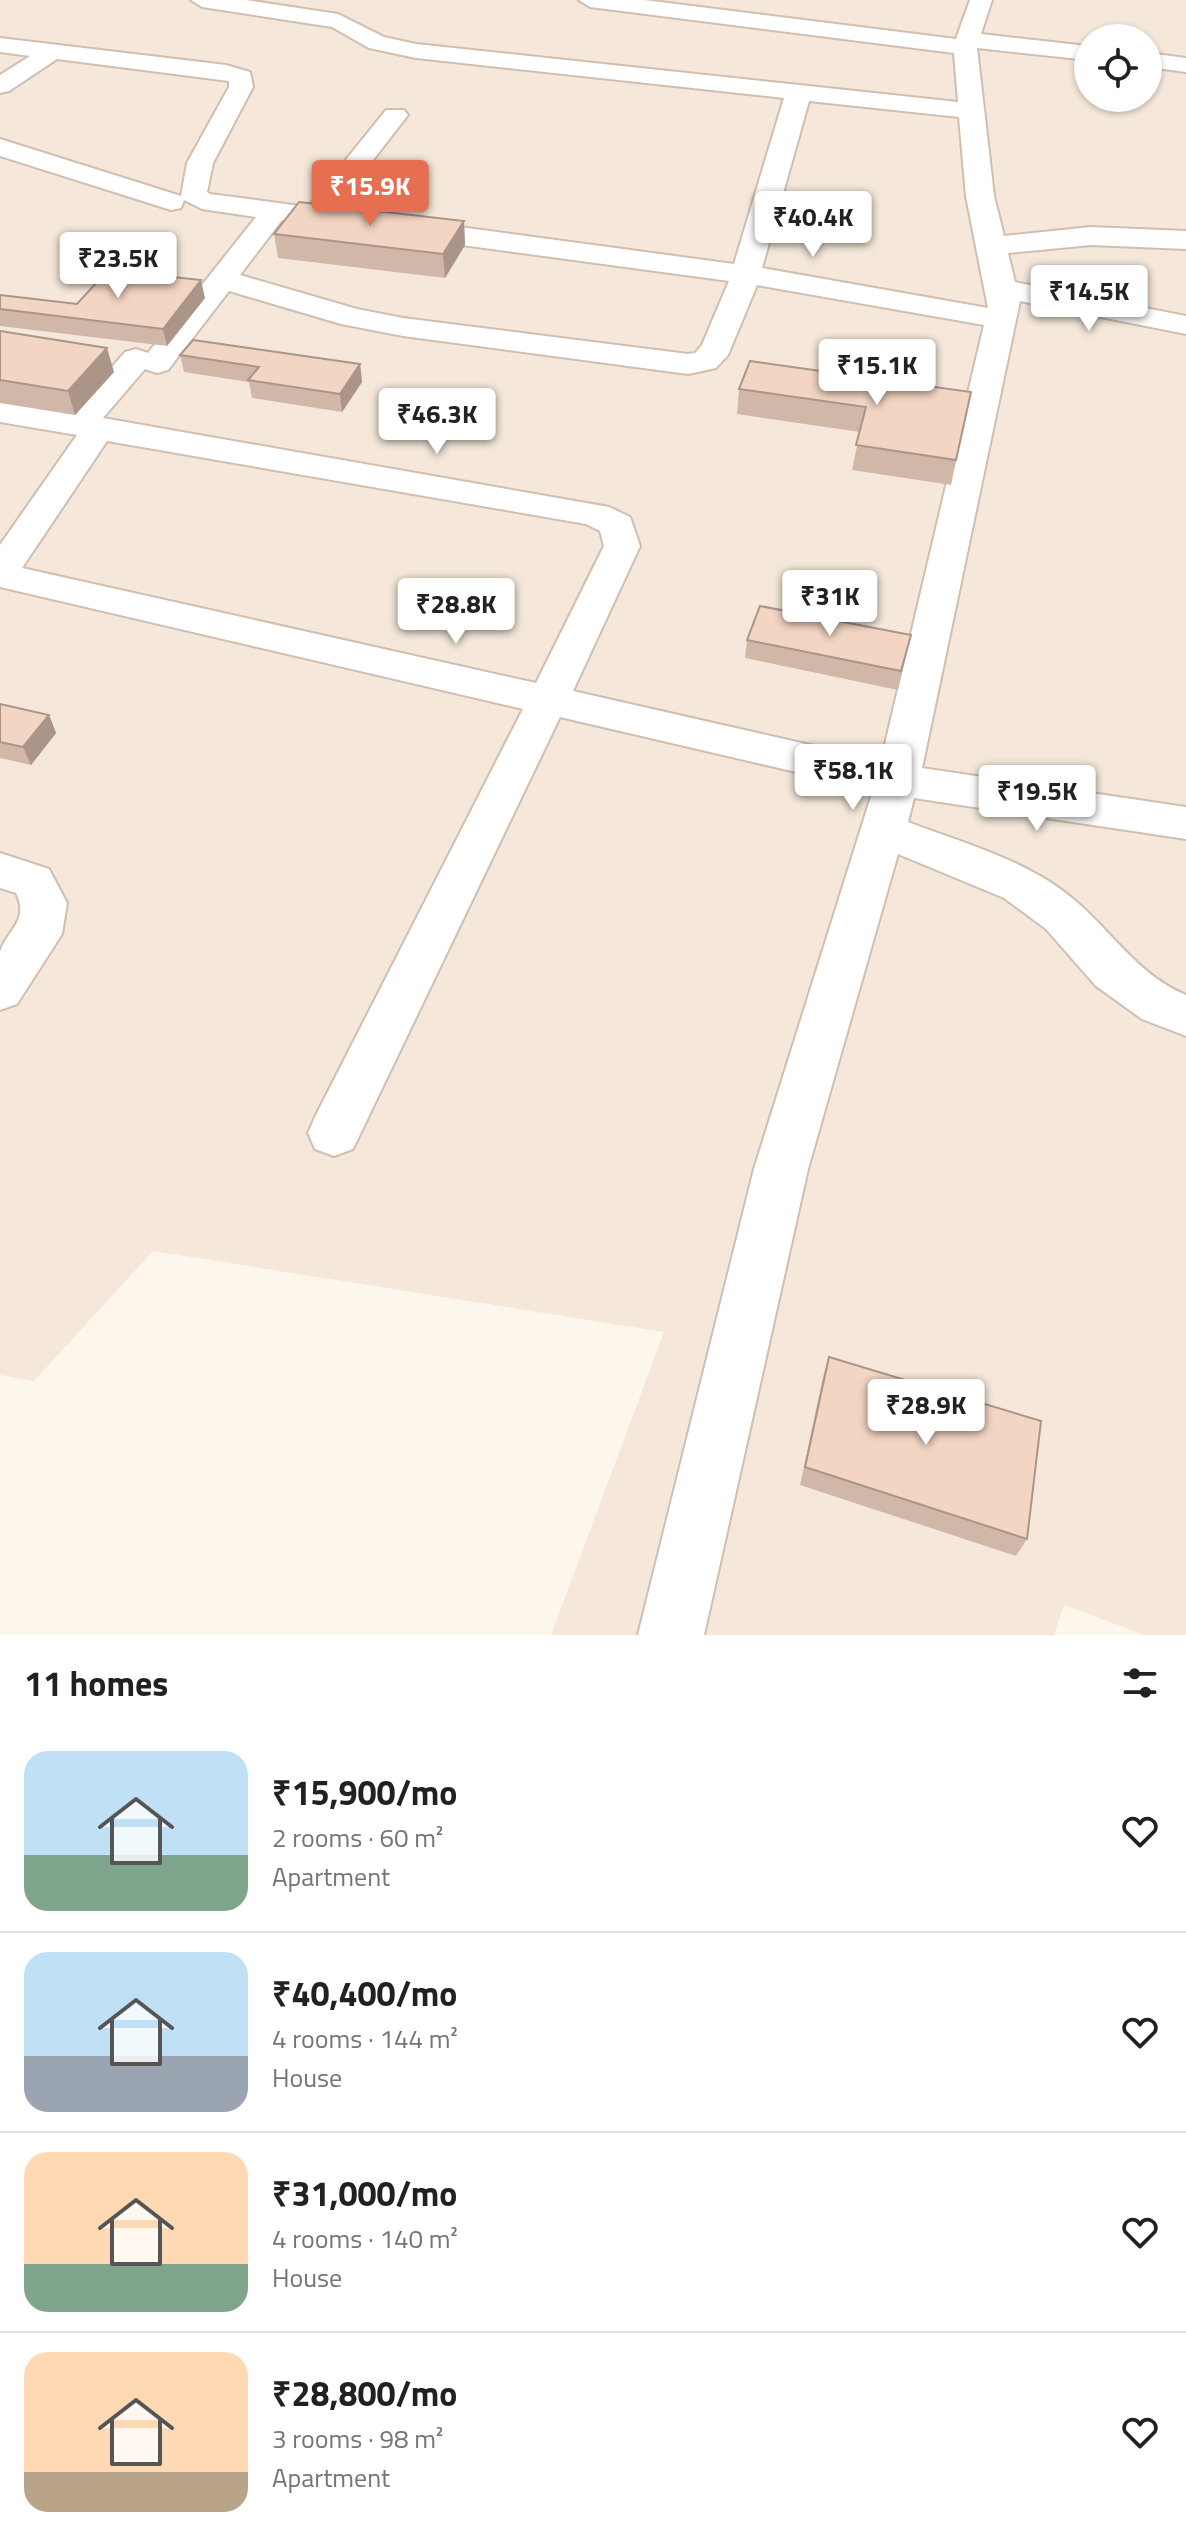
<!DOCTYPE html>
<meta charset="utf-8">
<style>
:root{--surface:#fff;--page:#f2f2f2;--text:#202124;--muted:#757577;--line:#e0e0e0;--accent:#e76f51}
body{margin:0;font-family:"Titillium Web",sans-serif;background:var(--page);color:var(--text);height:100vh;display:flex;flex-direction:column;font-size:30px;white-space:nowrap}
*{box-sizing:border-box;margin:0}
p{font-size:26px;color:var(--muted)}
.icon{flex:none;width:44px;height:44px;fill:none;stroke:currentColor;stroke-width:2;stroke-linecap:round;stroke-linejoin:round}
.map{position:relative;height:1635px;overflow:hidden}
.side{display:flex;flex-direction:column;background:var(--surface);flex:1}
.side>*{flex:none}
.tools{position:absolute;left:1074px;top:24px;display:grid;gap:16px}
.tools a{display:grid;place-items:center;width:88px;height:88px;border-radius:50%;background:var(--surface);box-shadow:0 2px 6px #0004;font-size:40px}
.price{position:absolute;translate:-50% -68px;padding:0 18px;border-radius:8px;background:#fff;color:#222;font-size:26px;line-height:52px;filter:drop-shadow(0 2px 4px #0008)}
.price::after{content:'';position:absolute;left:50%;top:48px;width:24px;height:18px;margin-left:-12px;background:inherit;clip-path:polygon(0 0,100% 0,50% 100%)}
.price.selected{background:var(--accent);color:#fff}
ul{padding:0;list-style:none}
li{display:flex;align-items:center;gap:24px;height:200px;padding:0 24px}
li+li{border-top:2px solid var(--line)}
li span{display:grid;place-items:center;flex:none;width:224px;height:160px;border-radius:24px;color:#555}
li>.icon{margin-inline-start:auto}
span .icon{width:96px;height:96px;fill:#fffc;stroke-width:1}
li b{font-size:34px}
h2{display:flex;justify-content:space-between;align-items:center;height:96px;padding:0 24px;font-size:34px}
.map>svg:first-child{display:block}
</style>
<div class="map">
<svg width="1186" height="1635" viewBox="0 0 1186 1635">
<rect width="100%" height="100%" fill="#fdf6ec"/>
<path fill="#f5e8da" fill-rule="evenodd" d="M0 0H1186V1635H1145L1064 1605 1054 1635H551L664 1332 153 1251 34 1381 0 1375ZM1088 38H1148V98H1088Z"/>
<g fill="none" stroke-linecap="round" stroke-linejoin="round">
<defs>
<g id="minor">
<path d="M191 0H246L338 14 384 37 416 44 958 102 954 53 590 7 579 0H644L956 39 970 0H992L981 34 1088 46V60L977 48 994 196 1004 236 1091 227 1186 231V249L1091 245 1008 253 1015 282 1186 316V334L1020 301 922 768 1186 807V839L914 798 908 822C965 844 1032 861 1079 904 1114 935 1140 976 1186 995V1036L1142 1019 1096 986 1046 929 1004 898 898 854 808 1169 704 1635H638L754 1169 873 790 560 717 353 1149 334 1156 315 1149 308 1133 315 1117 523 709 0 587V545L77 435 0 422V402L71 414 125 352 136 349 148 353 256 217 202 209 184 200 181 208 171 210 0 156V139L181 196 187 163 229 87V81L57 59 9 91 0 93V75L30 56 0 52V38L226 65 250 72 253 87 213 163 207 192 210 194 308 207 386 110H404L408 115 334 210 734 264 784 98 416 58 369 48 332 27 202 7ZM809 101 959 117 966 196 988 308 762 268ZM282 220 314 225 729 281 702 345 695 353 688 354 403 318 357 309 240 275ZM757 285 984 325 881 761 573 691 640 546 630 517 609 507 103 418 145 369 157 373 168 370 229 291 341 324 403 336 688 374 716 368 728 355ZM107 441 586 524 600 531 604 546 536 683 22 568Z"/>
<path d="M1148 53 1186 58V72L1148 67Z"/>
<path d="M0 853 49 869 67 903 62 934 17 1004 0 1010C0 993 0 968 0 952 6 931 30 921 16 893L0 888Z"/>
</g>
</defs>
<use href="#minor" stroke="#d1beb0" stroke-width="4"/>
<use href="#minor" fill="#fff" fill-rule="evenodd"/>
</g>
<g fill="#d1b7a8">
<path d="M464 221 465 245 445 278 278 258 274 234Z"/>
<path d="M0 295 77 304 205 298 167 346 0 326Z"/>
<path d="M0 331 114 372 75 415 0 403Z"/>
<path d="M180 355 360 364 362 382 342 412 252 398 249 382 184 372Z"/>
<path d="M739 389 971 392 951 485 852 470 860 432 737 414Z"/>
<path d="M911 635 898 690 745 658 747 640Z"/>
<path d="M0 704 49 715 56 733 31 765 0 758Z"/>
<path d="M829 1357 1027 1539 1016 1556 800 1485 823 1377Z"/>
</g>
<g fill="#aa9588">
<path d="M464 221 465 245 445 278 443 254Z"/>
<path d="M201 280 205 298 167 346 163 329Z"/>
<path d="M107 348 114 372 75 415 68 391Z"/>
<path d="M360 364 362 382 342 412 340 394Z"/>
<path d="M49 715 56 733 31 765 23 747Z"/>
</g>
<g fill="#f3d5c3" stroke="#aa9588" stroke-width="2">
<path d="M299 202 464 221 443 254 274 234Z"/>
<path d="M108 270 201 280 163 329 0 309V295L77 304Z"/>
<path d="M0 331 107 348 68 391 0 380Z"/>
<path d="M193 340 360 364 340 394 248 380 259 367 180 355Z"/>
<path d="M750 361 971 392 956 460 856 445 866 407 739 389Z"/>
<path d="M760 606 911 635 901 671 747 640Z"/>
<path d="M0 704 49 715 23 747 0 742Z"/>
<path d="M829 1357 1041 1421 1027 1539 805 1467Z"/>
</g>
</svg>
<div class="tools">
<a><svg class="icon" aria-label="locate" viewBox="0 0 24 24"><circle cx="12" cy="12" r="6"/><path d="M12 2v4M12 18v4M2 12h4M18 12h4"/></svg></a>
</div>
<b class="price selected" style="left:370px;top:228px">₹15.9K</b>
<b class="price" style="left:813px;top:259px">₹40.4K</b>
<b class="price" style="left:118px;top:300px">₹23.5K</b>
<b class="price" style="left:1089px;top:333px">₹14.5K</b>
<b class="price" style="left:877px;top:407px">₹15.1K</b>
<b class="price" style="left:437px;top:456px">₹46.3K</b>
<b class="price" style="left:830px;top:638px">₹31K</b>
<b class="price" style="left:456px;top:646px">₹28.8K</b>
<b class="price" style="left:853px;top:812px">₹58.1K</b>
<b class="price" style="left:1037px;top:833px">₹19.5K</b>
<b class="price" style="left:926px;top:1447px">₹28.9K</b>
</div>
<section class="side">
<h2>11 homes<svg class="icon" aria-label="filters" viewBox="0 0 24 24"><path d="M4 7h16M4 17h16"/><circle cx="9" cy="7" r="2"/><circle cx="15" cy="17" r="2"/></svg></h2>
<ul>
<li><span style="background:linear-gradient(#bfe0f5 65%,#7fa58c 0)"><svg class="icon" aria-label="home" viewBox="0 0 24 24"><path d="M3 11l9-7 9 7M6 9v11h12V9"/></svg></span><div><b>₹15,900/mo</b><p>2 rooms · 60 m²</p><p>Apartment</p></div><svg class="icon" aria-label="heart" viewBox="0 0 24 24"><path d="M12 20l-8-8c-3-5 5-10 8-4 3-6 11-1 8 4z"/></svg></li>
<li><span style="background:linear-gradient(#bfe0f5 65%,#9aa5b1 0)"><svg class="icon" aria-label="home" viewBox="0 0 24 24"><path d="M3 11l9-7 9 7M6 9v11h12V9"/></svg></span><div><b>₹40,400/mo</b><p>4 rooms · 144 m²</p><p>House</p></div><svg class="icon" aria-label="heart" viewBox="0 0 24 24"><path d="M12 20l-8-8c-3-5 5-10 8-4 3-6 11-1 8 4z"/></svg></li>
<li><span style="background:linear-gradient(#ffd9b3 70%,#7fa58c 0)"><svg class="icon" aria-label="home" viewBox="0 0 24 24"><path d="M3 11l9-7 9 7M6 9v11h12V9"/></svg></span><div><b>₹31,000/mo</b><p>4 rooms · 140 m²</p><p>House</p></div><svg class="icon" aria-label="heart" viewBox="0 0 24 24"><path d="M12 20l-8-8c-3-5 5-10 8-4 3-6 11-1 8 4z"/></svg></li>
<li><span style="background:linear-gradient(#ffd9b3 75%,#b9a48a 0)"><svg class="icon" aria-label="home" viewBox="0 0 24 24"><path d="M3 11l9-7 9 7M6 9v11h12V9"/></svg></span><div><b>₹28,800/mo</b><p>3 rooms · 98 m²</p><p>Apartment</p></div><svg class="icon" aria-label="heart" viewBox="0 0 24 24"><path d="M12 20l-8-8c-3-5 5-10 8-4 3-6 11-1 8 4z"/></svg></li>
</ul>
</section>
